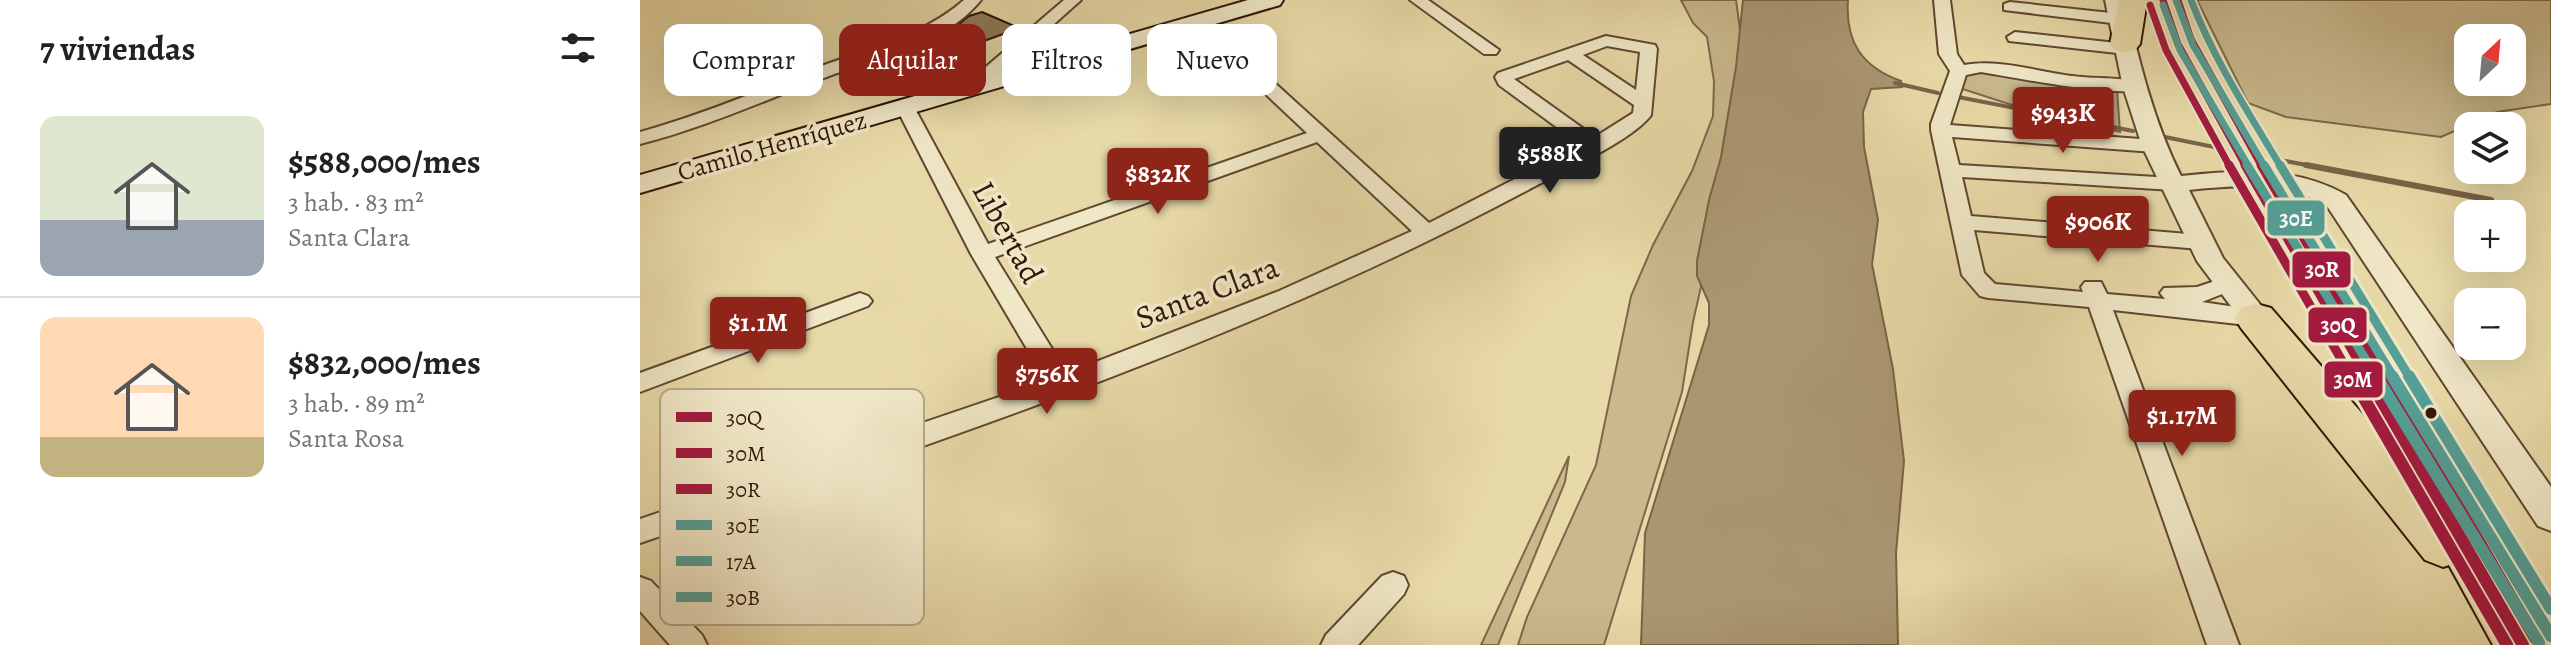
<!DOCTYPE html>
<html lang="es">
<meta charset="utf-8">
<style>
:root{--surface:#fff;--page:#f6f6f6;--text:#222;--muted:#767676;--line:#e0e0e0;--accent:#8f2418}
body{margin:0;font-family:Alegreya,serif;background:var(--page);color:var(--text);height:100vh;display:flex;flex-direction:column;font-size:30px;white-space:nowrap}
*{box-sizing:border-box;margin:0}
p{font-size:26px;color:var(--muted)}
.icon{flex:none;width:44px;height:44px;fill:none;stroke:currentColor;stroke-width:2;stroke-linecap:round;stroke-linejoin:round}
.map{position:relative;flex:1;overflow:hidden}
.sheet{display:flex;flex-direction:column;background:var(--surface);width:640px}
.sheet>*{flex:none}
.hud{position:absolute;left:24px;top:24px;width:760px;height:72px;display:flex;gap:16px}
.needle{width:52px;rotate:26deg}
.fabs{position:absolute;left:1814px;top:24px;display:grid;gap:16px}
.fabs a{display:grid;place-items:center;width:72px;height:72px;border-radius:16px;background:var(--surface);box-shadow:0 8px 32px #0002;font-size:40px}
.price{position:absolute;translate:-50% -68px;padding:0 18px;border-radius:8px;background:var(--accent);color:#fff;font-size:26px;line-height:52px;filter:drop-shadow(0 2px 4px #0008)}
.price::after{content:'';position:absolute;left:50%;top:48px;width:24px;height:18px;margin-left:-12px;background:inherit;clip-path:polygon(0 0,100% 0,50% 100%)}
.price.selected{background:#222;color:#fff}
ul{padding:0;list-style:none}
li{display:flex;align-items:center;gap:24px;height:200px;padding:0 40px}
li+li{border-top:2px solid var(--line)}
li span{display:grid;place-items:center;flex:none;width:224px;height:160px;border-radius:16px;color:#555}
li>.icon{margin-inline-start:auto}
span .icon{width:96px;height:96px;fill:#fffc;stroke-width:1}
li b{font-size:34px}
h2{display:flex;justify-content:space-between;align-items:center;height:96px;padding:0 40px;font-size:34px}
.pill{padding:0 28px;border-radius:16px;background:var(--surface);box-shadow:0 8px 32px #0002;font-size:28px;line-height:72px}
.pill.selected{background:var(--accent);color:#fff}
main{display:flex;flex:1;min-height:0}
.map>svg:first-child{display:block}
</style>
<main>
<section class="sheet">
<h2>7 viviendas<svg class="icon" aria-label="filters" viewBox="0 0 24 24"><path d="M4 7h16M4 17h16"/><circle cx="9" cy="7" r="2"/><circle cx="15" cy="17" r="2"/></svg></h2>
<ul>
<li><span style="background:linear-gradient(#dfe7d0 65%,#9aa5b1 0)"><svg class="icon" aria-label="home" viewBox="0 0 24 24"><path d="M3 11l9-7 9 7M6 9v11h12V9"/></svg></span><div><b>$588,000/mes</b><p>3 hab. · 83 m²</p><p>Santa Clara</p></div></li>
<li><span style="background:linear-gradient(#ffd9b3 75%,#c2b280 0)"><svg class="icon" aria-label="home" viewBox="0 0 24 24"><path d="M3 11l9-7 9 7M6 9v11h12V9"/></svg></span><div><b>$832,000/mes</b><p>3 hab. · 89 m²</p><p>Santa Rosa</p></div></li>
</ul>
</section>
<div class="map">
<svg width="1911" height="645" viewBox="0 0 1911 645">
<rect width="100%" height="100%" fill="#e8daa8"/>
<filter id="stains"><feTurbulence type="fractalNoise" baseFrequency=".0025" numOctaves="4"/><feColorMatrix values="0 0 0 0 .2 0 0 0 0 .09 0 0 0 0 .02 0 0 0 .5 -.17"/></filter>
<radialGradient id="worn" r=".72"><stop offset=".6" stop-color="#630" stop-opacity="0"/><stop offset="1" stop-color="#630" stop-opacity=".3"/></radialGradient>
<g fill="#c9b98d" stroke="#7e684a" stroke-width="2" fill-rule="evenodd">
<path d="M1041 0H1096L1102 44 1076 220 1053 322 1042 392 964 645H878L887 617 956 465 991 296 1013 245 1052 171 1073 116 1074 81 1067 37 1053 23Z"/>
<path d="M1557 0H1911V104L1857 112 1801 137 1646 117 1608 103ZM1872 38V82H1828V38Z"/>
<path d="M1319 71H1346L1477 90 1480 132 1369 104 1313 86Z"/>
<path d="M929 456 925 482 858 645H841Z"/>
</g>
<path fill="#aa9772" stroke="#7a6348" stroke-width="2" d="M1103 0H1208C1205 42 1222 67 1261 81L1262 87 1231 89 1223 112 1224 147 1238 220 1232 264 1253 369 1264 461 1256 553 1258 645H1001L1005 533 1069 325V303L1057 276V261L1069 200 1081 157 1096 67Z"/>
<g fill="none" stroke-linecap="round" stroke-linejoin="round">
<g stroke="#7a6348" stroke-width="4">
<path d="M1255 83 1298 93"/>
<path d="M1318 97 1493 131"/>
<path d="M1520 136 1579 148"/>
<path d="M1640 160 1677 167"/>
</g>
<path stroke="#7a6348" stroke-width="6" d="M1666 165 1851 200"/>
</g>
<path fill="#917c5b" stroke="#321608" stroke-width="2" d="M342 12 379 28 331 46 309 32 329 16Z"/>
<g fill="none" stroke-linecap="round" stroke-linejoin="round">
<defs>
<g id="minor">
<path d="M324 0H341C305 45 235 58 184 78 123 101 63 128 0 144V132C61 115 120 90 179 67 229 48 283 36 324 0Z"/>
<path d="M424 0H441L338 92H326L323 88 326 84Z"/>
<path d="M770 0H788L859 50 856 54H844Z"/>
<path d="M1294 0H1310L1317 54 1324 65C1362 58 1403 74 1442 77 1459 79 1491 76 1503 87 1489 101 1367 76 1341 72L1326 75 1310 125 1514 140 1524 146 1514 152 1312 137 1319 165 1533 178 1543 184 1533 190 1322 177 1331 216 1560 235 1571 242 1560 249 1334 230 1344 273 1355 284 1443 292 1441 287 1445 282H1461L1467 294 1525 299 1520 293 1524 288 1557 287 1587 277 1595 279 1599 284 1595 289 1562 302 1616 310 1624 312 1628 318 1624 324 1616 326 1473 310 1599 645H1567L1449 307 1348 298 1340 296 1322 275 1291 130V124L1310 71 1299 54Z"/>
<path d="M1370 2 1480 14 1488 19 1480 24 1364 10V4Z"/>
<path d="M557 16 563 18 789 223 941 145 859 85 855 77 858 73 966 36 1015 45 1017 49 1011 115C992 141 919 173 888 190 607 340 301 441 0 543V519L406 381 331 254 256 107 265 101 274 107 348 244 667 133 551 24 549 21ZM967 46 1000 52 996 90 943 55ZM928 60 994 105 993 113 955 137 874 79ZM677 142 772 231 639 291 427 373 355 257Z"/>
<path d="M1375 32 1486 44 1494 49 1486 54 1369 41 1367 37Z"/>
<path d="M220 293 228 296 232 301 228 306 0 392V373Z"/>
<path d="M753 572 764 576 768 585 764 594 718 645H681L686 635 742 576Z"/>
<path d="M0 577 11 581 62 635 67 645H30L0 611Z"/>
</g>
<path id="tertiary" d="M1465 0H1485C1499 61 1513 120 1541 176 1598 170 1655 166 1706 195L1911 487V531L1898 526 1687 206C1644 181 1597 185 1549 190L1583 258 1631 318 1627 325 1616 328 1605 325 1557 261 1502 146 1483 87Z"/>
<path id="secondary" d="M608 0H643L640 5 0 193V175Z"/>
<g id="trunk">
<path d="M1479 0H1507L1500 44 1495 50 1485 53 1475 50 1470 44Z"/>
<path d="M1509 0H1537L1553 44 1575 85 1911 645H1853L1809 565 1803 567 1785 560 1601 328 1595 318 1601 308 1616 304 1631 308 1732 425 1543 85 1523 44Z"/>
</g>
</defs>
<use href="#minor" stroke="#604730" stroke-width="4"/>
<use href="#tertiary" stroke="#604730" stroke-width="4"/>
<use href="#secondary" stroke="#321608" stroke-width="4"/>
<use href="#trunk" stroke="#321608" stroke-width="4"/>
<use href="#minor" fill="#f0e7c6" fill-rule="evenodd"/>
<use href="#tertiary" fill="#f0e7c6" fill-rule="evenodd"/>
<use href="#secondary" fill="#f0e7c6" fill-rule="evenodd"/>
<use href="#trunk" fill="#e8daa8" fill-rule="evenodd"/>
<defs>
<path id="bus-1-far2" d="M1523 0 1538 44 1606 167"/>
<path id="bus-1-far1" d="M1605 165 1728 378"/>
<path id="bus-1" d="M1727 376 1883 645"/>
<path id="bus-2-far2" d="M1510 5 1526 50 1590 167"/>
<path id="bus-2-far1" d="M1589 165 1712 378"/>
<path id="bus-2" d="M1711 376 1867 645"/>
<path id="bus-3-far2" d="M1538 0 1551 39 1622 167"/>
<path id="bus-3-far1" d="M1621 165 1745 378"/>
<path id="bus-3" d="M1743 376 1895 638"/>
<path id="bus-4-far2" d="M1536 0 1553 45 1625 167"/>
<path id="bus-4-far1" d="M1624 165 1754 378"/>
<path id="bus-4" d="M1752 376 1911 636"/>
<path id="bus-5-far2" d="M1523 5 1540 50 1609 167"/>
<path id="bus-5-far1" d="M1607 165 1737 378"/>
<path id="bus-5" d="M1736 376 1899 643"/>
<path id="bus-6-far2" d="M1551 0C1574 60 1608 112 1641 167"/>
<path id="bus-6-far1" d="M1640 165 1770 378"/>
<path id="bus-6" d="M1769 376 1911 609"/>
</defs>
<use href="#bus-1-far2" stroke="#f0e7c6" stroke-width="11"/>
<use href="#bus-1-far1" stroke="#f0e7c6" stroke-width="15"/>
<use href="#bus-1" stroke="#f0e7c6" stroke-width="18"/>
<use href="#bus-2-far2" stroke="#f0e7c6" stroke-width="11"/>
<use href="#bus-2-far1" stroke="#f0e7c6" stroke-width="15"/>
<use href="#bus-2" stroke="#f0e7c6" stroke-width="18"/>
<use href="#bus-3-far2" stroke="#f0e7c6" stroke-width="11"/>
<use href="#bus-3-far1" stroke="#f0e7c6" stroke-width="15"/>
<use href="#bus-3" stroke="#f0e7c6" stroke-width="18"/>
<use href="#bus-4-far2" stroke="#f0e7c6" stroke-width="11"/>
<use href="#bus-4-far1" stroke="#f0e7c6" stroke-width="15"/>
<use href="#bus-4" stroke="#f0e7c6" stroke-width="18"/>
<use href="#bus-5-far2" stroke="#f0e7c6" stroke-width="11"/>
<use href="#bus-5-far1" stroke="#f0e7c6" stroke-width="15"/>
<use href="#bus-5" stroke="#f0e7c6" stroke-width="18"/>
<use href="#bus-6-far2" stroke="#f0e7c6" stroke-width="11"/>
<use href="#bus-6-far1" stroke="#f0e7c6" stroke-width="15"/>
<use href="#bus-6" stroke="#f0e7c6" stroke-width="18"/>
<use href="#bus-1-far2" stroke="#a31a3f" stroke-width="7"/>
<use href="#bus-1-far1" stroke="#a31a3f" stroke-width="9"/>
<use href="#bus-1" stroke="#a31a3f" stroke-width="12"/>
<use href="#bus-2-far2" stroke="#a31a3f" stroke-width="7"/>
<use href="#bus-2-far1" stroke="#a31a3f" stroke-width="9"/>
<use href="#bus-2" stroke="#a31a3f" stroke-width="12"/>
<use href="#bus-3-far2" stroke="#a31a3f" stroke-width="7"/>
<use href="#bus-3-far1" stroke="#a31a3f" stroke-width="9"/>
<use href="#bus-3" stroke="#a31a3f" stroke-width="12"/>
<use href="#bus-4-far2" stroke="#549f96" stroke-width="7"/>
<use href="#bus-4-far1" stroke="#549f96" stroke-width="9"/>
<use href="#bus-4" stroke="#549f96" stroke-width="12"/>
<use href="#bus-5-far2" stroke="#549f96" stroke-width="7"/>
<use href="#bus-5-far1" stroke="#549f96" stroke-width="9"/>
<use href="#bus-5" stroke="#549f96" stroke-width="12"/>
<use href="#bus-6-far2" stroke="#549f96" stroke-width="7"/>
<use href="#bus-6-far1" stroke="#549f96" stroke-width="9"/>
<use href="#bus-6" stroke="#549f96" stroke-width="12"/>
</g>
<circle fill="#321608" stroke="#f0e7c6" stroke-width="3" cx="1791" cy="413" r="7"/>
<g text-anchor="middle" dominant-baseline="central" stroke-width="7" stroke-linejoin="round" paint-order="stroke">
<g font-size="26" fill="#321608" stroke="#f0e7c6">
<text transform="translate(132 146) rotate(-16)">Camilo Henríquez</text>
</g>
<g font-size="32" fill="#321608" stroke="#f0e7c6">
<text transform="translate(368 232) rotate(61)">Libertad</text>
<text transform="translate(567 292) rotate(-21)">Santa Clara</text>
</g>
</g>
<rect x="20" y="389" width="264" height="236" rx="12" fill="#f0e7c6" stroke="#b7a88d" stroke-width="2"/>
<rect x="36" y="412" width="36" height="10" fill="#a31a3f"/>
<rect x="36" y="448" width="36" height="10" fill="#a31a3f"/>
<rect x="36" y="484" width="36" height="10" fill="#a31a3f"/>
<rect x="36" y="520" width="36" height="10" fill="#549f96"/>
<rect x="36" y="556" width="36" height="10" fill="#549f96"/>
<rect x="36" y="592" width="36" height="10" fill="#549f96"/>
<g font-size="22" fill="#321608">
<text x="86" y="425">30Q</text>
<text x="86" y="461">30M</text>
<text x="86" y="497">30R</text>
<text x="86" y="533">30E</text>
<text x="86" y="569">17A</text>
<text x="86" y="605">30B</text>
</g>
<g stroke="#f0e7c6" stroke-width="3">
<rect x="1626" y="199" width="60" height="38" rx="8" fill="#549f96"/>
<rect x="1651" y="250" width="61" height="39" rx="8" fill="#a31a3f"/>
<rect x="1667" y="306" width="61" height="38" rx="8" fill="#a31a3f"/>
<rect x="1683" y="360" width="61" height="39" rx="8" fill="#a31a3f"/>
</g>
<g font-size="22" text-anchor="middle" font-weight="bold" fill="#fff">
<text x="1656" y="226">30E</text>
<text x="1682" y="277">30R</text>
<text x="1698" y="333">30Q</text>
<text x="1713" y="387">30M</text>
</g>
<rect width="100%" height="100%" filter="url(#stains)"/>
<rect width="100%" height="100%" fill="url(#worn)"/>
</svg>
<div class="fabs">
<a><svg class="needle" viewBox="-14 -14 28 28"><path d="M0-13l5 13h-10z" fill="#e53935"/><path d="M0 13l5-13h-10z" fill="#767676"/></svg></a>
<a><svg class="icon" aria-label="layers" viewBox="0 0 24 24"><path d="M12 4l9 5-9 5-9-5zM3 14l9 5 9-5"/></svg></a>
<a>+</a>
<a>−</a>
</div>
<b class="price" style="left:1423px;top:155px">$943K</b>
<b class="price selected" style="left:910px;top:195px">$588K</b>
<b class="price" style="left:518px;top:216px">$832K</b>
<b class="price" style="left:1458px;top:264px">$906K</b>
<b class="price" style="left:118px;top:365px">$1.1M</b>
<b class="price" style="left:407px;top:416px">$756K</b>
<b class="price" style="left:1542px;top:458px">$1.17M</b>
<div class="hud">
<a class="pill">Comprar</a>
<a class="pill selected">Alquilar</a>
<a class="pill">Filtros</a>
<a class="pill">Nuevo</a>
</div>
</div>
</main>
